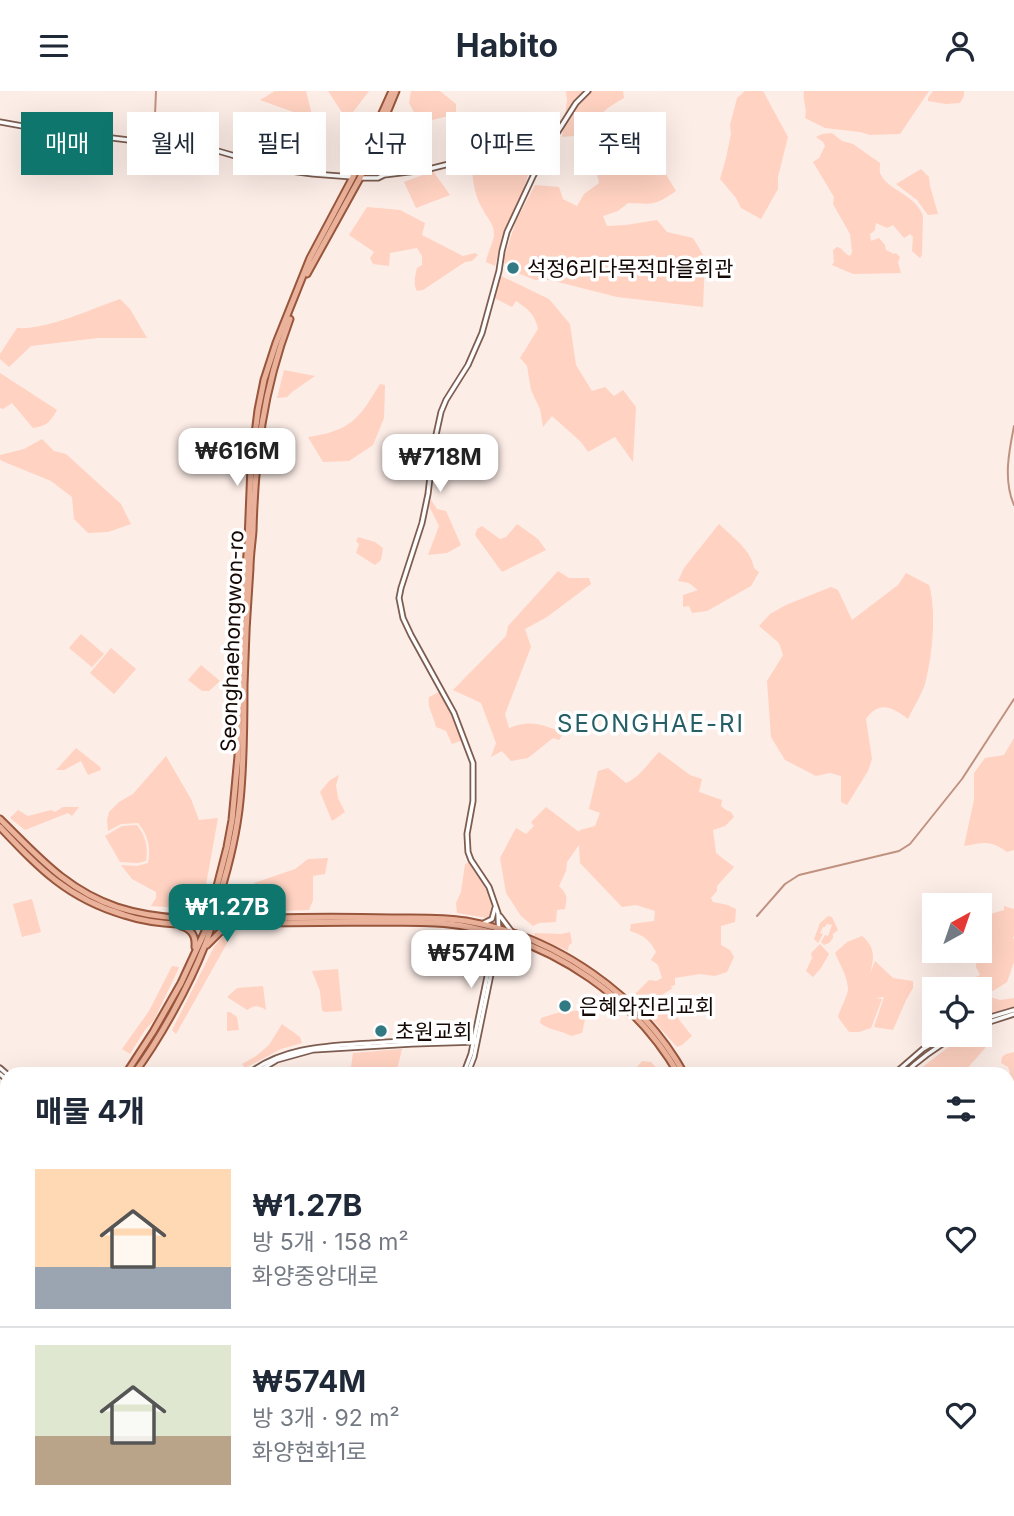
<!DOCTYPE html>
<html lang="ko">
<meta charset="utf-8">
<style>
:root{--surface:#fff;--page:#f6f6f7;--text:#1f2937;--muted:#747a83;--line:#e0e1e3;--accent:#0f766e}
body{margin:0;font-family:Inter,"Noto Sans KR",sans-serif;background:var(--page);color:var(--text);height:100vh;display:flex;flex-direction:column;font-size:26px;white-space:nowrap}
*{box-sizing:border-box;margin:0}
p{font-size:23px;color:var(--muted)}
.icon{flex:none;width:38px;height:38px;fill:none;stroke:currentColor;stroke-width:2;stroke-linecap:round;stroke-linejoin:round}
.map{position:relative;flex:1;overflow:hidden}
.details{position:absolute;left:0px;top:976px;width:1015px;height:450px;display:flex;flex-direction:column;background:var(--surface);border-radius:21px 21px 0 0;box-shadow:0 7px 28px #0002}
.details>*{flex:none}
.banner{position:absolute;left:21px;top:21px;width:973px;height:63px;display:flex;gap:14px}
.needle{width:46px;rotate:40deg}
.buttons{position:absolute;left:922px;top:802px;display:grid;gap:14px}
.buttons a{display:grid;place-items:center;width:70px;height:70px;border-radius:0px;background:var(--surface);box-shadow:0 7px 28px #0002;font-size:35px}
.price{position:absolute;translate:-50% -60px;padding:0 16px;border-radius:14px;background:#fff;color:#222;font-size:23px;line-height:46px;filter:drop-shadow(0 2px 4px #0008)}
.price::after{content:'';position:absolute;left:50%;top:42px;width:21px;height:16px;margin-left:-10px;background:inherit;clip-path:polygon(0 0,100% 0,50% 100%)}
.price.selected{background:var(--accent);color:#fff}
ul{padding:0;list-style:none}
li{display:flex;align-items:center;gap:21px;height:175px;padding:0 35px}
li+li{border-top:2px solid var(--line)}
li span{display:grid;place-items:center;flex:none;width:196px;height:140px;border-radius:0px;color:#555}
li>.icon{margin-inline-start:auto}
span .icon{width:84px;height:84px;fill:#fffc;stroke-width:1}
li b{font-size:30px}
h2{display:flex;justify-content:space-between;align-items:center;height:84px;padding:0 35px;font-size:30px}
.pill{padding:0 24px;border-radius:0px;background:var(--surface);box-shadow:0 7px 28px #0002;font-size:24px;line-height:63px}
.pill.selected{background:var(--accent);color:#fff}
header{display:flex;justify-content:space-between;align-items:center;height:91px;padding:0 35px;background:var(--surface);font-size:32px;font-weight:700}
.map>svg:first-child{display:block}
</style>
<header><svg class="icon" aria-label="menu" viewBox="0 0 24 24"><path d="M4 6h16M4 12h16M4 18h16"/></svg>Habito<svg class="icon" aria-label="person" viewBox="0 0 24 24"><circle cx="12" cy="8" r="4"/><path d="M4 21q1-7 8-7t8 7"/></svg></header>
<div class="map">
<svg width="1014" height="1425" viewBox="0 0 1014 1425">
<rect width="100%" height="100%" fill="#fdede7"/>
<g fill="#ffd2c1">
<path d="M275 0H306L313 28 260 9Z"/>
<path d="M328 0H369L347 29Z"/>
<path d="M411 0H440L456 13V23L420 32 409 12Z"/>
<path d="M566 0H623L624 7C610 15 597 22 596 38L585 44 562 46 567 10Z"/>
<path d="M745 0H763L788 46 778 86V98L761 128 741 117 736 107 720 88 726 67 731 43 730 34 737 7Z"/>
<path d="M804 0H929L900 43 870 44 860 41 825 37 805 27C808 17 802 10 804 0Z"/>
<path d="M933 0H964V5L960 12 946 13 928 10V7Z"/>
<path d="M618 37 640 51 663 75 667 85 676 100C654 115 654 113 628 112L618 120 603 125 607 135 626 134 657 129 667 141 693 147 705 167 703 216 617 206 550 189H535L510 179 503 170 516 130 535 94 559 96 563 108 577 115 584 103 599 92 595 75 600 60 595 61 589 51 591 47Z"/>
<path d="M832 42 842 50 853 53 880 72C880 77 879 80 881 84 888 99 916 104 923 125L922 164 920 167 912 160 913 146 910 143 904 147 893 134 887 137 876 132 875 139 870 143 871 150 879 147 885 154 886 159 894 163 896 162 900 166 898 171 901 182 853 183 832 174 834 171 833 159 837 156C843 157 844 163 850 165L852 161 850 143 833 113 834 106 813 71 819 67 825 55 823 51 816 46 822 43Z"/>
<path d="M485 73C502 73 516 70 528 84L522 103 503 142 495 175 486 171C487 163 494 150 494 143 494 132 486 126 482 117 475 105 473 92 472 78Z"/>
<path d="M921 78 929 86 930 95 938 123 928 124 917 109 896 93Z"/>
<path d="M433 80 450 104 416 117 404 91Z"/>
<path d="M367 116 400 119 425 132 422 144 463 165 475 162 478 164 472 170 465 171 423 199 417 200C413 193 415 185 417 177L422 174V165L417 157 390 162 389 175 373 173 370 167 374 161 349 144Z"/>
<path d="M501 185 549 208 570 233 576 274 592 300 605 296 614 305 623 299 636 316 633 371 615 346 588 361 581 351 552 325 543 336 540 318 531 299 527 275 520 267 538 238C535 223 528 218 516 210L512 216 494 207Z"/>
<path d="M120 208 130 218 147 247H98L31 255 9 276 0 268V263L17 237C47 239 91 218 120 208Z"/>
<path d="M284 279 315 285 292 301 287 306 277 307Z"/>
<path d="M0 282 57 319C50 331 47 335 33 337L12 312 3 318 0 317Z"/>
<path d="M380 293 385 294 384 327 373 354 349 370 323 371 308 346C321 344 336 341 347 334 362 325 371 307 380 293Z"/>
<path d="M42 348 54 360 66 363 121 413 131 433 108 441 88 442 74 428 72 406 51 390 2 370 0 368V364L24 358Z"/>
<path d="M431 409 437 418 446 420 461 454 447 462 428 464 439 435 429 415Z"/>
<path d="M517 433 538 448 546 459 502 481 475 444 477 438 482 435 500 448 506 446Z"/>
<path d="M719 433C732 446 751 458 754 477L759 481 751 495 707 520 692 522 689 515 683 516V504L698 499 689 492 678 490 684 477Z"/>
<path d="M358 446 375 451 383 457 381 469 375 474 356 462 359 453 356 450Z"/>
<path d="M558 480 569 487H589L591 493 547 526 525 538 531 556 505 623 509 637C530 629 539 633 560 640L563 643 559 649 553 647 528 667 511 670 502 660 491 666 496 652 481 612 453 599 506 545 508 535Z"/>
<path d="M906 482 929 494C937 519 932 567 925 593 921 605 913 617 908 628 893 616 879 609 866 628L872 668 868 680 847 714 841 711V685L830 682 816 685 785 669 771 646 767 590 783 564 779 552 759 535 770 523 786 514 831 496 838 499 852 529 898 494Z"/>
<path d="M81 543 104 563 92 576 69 557Z"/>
<path d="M111 557 136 578 114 603 90 582Z"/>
<path d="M201 574 220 590 209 600H202L188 589Z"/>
<path d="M441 600 454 626 463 649 452 653 446 640 436 636C434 625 427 617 429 606Z"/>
<path d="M1014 647V759L1007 761C991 749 983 751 964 755L974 709V682L985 667 1004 664Z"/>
<path d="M76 657 100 676 101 679 88 684 81 670 64 679H56Z"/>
<path d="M659 661 690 684 702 688 699 701 722 709 721 715 726 719 731 721 734 726 725 735 713 739 716 762 734 776 717 795V800L711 807 713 811 728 814 736 818 735 831 721 835V854L730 859 734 866 727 881 715 885 700 883 675 887V894L670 896 673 897 660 905 692 945 682 954 677 956 632 906 649 889 656 890 662 887 658 874 651 869 656 861C649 848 643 844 630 840L631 833 654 830 655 820 636 814 622 816 580 772 579 754 567 771 566 780 559 795C568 804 567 805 565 818L557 819 556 831 539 832 533 835 521 825 506 802 500 767 516 737 526 743 534 735 531 731 546 716 579 741 580 739 595 735 600 722 589 718 598 680 608 677 626 692C640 686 648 672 659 661Z"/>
<path d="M166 665 191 708 199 729 218 727 204 805 201 813 194 818 151 815 156 807V801L132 788 121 774 137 775 148 772C151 756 148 744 138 732L121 733 108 740 107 729 109 721 119 711 133 703Z"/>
<path d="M339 684 336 694 338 707 345 721 332 730 320 701 330 689Z"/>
<path d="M63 716H79L72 725 68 722 25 739 10 727 18 719 28 725 51 719 55 721Z"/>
<path d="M137 734C146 746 148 755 146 770L138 772 120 771 105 745 122 735Z"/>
<path d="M328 767 325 783 313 785V809L309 819 245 821 247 814 258 803 254 792 295 778 308 768Z"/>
<path d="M469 771C477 779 497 814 491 824 490 825 489 826 487 827L457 822 456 812 461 801 465 773Z"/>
<path d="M32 808 41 841 22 846 13 813Z"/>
<path d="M1004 815 1014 818V844L1013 847 1014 848V871L1007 891 993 900 988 899 976 886 980 884 976 876 977 859H980V829L987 824 1004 819Z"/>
<path d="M828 825 832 826 838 839 833 843V847L829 852 824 854 821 851 825 844 828 845 832 834 827 833 825 836H823L820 842 823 843 818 852 814 848 820 832Z"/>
<path d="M570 841 572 852 569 854 568 860 534 845 535 842 561 843Z"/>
<path d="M862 845C876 857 874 867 870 883L875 870 893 887 913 890V897L906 909 893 939 874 936 884 906 875 907 882 908 871 937 859 941H849L838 926C840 918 847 906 848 899 848 886 840 874 835 862L847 851Z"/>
<path d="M222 846 230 847 176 943 172 939 214 856Z"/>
<path d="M820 853 829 863 821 877 813 886 806 880 812 867 811 862Z"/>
<path d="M172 875 179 876 177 881 154 929 145 939 130 963 122 958 149 920Z"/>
<path d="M338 878 342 920 324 921 322 919 320 900 312 880Z"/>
<path d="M263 895 266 919C258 914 254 914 247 919L227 906 237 897Z"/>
<path d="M990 906 1000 909 1014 907V916L980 927V914Z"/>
<path d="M581 919 586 924 582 942 571 945C561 939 550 940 540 932L541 927 557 922Z"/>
<path d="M227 921H230L237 926 239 939 227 940Z"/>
<path d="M282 933 300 946 302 952 281 958 245 977 242 973 256 965 269 954Z"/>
<path d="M973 943H977L986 956 965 980 959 982 918 983 916 981 951 954Z"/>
<path d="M402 958 396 983H350L353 962Z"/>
<path d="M1014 961V1181L1008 1184V986L1010 981 1008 976 1001 972 1002 966 1006 963Z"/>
<path d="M642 970 651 971 662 983H631Z"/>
<path d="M1014 1344V1425H1001L984 1419H1008V1353Z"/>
<path d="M76 1419H175L169 1425H75Z"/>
</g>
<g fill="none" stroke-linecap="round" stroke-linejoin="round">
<g stroke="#bf9280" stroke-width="2">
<path d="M154 49 156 0"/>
<path d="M1014 335C1009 360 1003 389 1014 414"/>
<path d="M757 825 785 793 799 784 899 760 910 753 962 688 1014 608"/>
<path d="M271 1425 275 1419"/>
</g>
<defs>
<g id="minor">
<path d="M0 31 39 38 218 60 283 79 313 83 353 86"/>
<path d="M361 87H378L384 84 425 79 485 64 501 65 513 69 534 83"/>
<path d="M500 825 512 841"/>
<path d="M484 832 492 828 495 817"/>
<path d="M980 929 1014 919"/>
<path d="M980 934 1014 923"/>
<path d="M0 977 8 984"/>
<path d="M0 983 7 989"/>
<path d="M247 984C283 955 329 955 372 952 407 950 441 948 476 949"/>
<path d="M252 984 277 969 313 959 412 953 476 951"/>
<path d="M463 984 471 963 496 842"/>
<path d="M467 984 474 966 499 844 498 822 489 796 471 769 468 761 467 743 473 710V672L454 622 411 544 403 527 399 507 401 497 422 432 428 403 434 353 441 321 446 309 468 274 482 242 499 180 502 160 507 141 543 64 576 12 588 0"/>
<path d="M893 984 923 958 949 943"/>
<path d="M903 984C920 967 938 955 959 943"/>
<path d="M648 1425 653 1419"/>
<path d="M654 1425 659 1419"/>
</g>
<g id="major">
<path d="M307 183 360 87 396 0"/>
<path d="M0 728C37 764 66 799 117 816 166 832 220 828 270 827 311 826 351 826 392 827 417 827 442 826 466 830 556 845 641 904 685 984"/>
<path d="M0 736C40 778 67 807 124 824 166 838 217 833 261 832 300 832 339 831 378 831 408 832 438 830 468 836 555 852 635 907 679 984"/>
<path d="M221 808 224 820 235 826"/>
<path d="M191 825 205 818 212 803"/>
<path d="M181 835C191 838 196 844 195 856"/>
<path d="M484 841 490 846 494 855"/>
<path d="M207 854 220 841 232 835"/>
<path d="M497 857 502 850 509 848"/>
<path d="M125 984 153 941 181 892 206 838 227 756 232 729 238 665 242 527 248 450 251 375 258 319 264 289 276 252 310 167 353 86 392 0"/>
<path d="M133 984C160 948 189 895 205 854 212 838 214 820 220 803 229 774 237 741 240 710 244 671 244 633 244 594 245 555 247 516 250 477 250 465 252 453 253 440 255 364 263 300 290 228"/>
<path d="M0 1110 7 1105"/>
<path d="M0 1117 7 1112"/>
<path d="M951 1419 968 1425"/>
<path d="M969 1419 986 1425"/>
</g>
</defs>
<use href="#minor" stroke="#7d5d50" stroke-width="7"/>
<use href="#major" stroke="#98563c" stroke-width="9"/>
<use href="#minor" stroke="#fff" stroke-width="3.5"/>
<use href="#major" stroke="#ebb29b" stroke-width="5"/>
</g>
<g fill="#327a83" stroke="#fff" stroke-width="2.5">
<circle cx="513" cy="177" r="7"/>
<circle cx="565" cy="915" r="7"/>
<circle cx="381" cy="940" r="7"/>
</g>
<g text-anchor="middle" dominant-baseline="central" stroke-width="7" stroke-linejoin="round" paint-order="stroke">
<g font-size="21" fill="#150905" stroke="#fff" text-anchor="start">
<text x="527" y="177">석정6리다목적마을회관</text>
<text x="579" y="915">은혜와진리교회</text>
<text x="395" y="940">초원교회</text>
</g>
<g font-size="21" fill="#150905" stroke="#fff">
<text transform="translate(232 550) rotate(-88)">Seonghaehongwon-ro</text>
</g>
<g font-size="24" letter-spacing="2" fill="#265f66" stroke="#fff">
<text x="651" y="632">SEONGHAE-RI</text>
</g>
</g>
</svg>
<div class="buttons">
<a><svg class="needle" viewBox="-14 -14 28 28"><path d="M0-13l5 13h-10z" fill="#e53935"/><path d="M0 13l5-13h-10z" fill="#747a83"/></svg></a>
<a><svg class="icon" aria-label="locate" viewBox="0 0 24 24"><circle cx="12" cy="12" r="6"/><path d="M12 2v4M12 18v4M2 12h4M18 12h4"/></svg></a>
</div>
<b class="price" style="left:237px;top:397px">₩616M</b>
<b class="price" style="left:440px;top:403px">₩718M</b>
<b class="price selected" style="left:227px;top:853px">₩1.27B</b>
<b class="price" style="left:471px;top:899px">₩574M</b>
<div class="banner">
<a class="pill selected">매매</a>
<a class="pill">월세</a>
<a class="pill">필터</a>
<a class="pill">신규</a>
<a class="pill">아파트</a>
<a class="pill">주택</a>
</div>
<section class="details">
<h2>매물 4개<svg class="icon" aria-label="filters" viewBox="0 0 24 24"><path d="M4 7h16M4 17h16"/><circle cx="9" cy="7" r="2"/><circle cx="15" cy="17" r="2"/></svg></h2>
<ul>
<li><span style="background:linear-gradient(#ffd9b3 70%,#9aa5b1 0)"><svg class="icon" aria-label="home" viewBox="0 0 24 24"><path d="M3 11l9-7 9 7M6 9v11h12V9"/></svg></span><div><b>₩1.27B</b><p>방 5개 · 158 m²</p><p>화양중앙대로</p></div><svg class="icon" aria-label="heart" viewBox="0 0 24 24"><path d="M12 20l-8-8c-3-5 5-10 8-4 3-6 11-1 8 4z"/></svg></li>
<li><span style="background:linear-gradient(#dfe7d0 65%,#b9a48a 0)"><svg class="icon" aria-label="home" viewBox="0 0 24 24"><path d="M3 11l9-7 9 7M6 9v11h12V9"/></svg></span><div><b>₩574M</b><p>방 3개 · 92 m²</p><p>화양현화1로</p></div><svg class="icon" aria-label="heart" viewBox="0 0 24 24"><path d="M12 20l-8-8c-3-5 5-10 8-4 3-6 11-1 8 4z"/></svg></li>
</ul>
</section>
</div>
